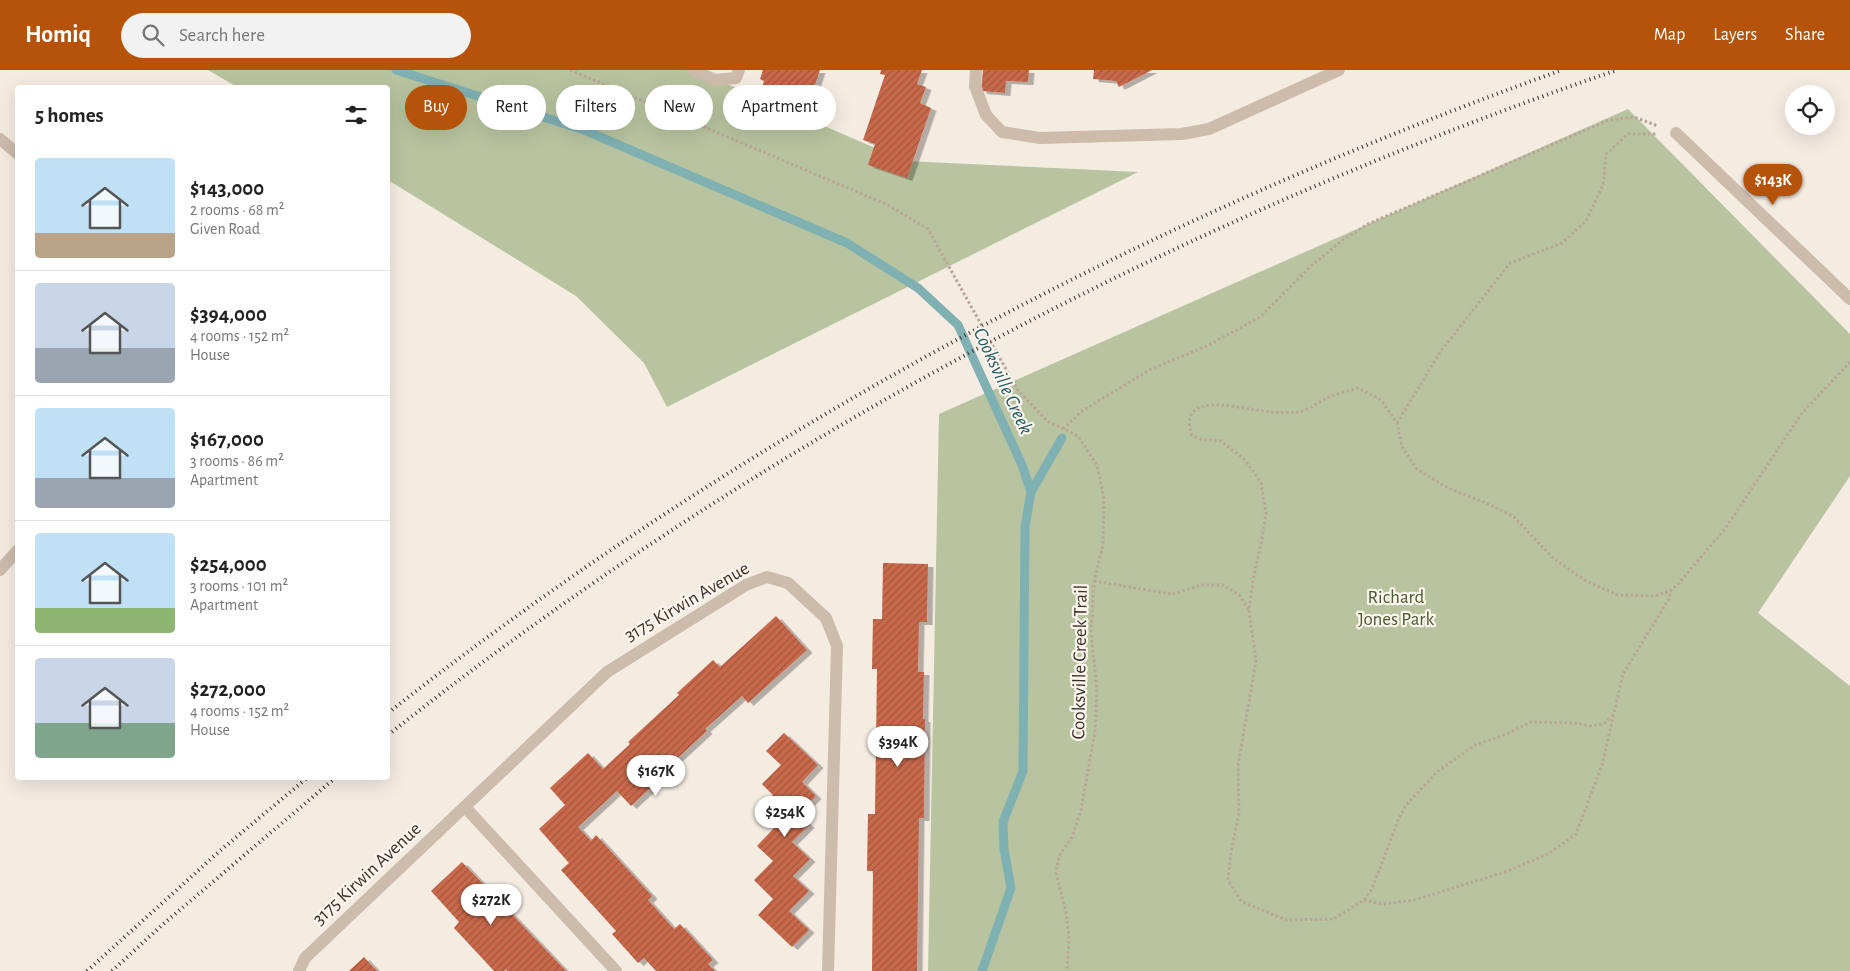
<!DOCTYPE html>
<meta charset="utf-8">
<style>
:root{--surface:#fff;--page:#f2f2f2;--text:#222;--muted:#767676;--line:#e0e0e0;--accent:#b45309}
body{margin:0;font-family:"Alegreya Sans",sans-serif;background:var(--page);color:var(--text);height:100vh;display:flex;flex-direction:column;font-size:19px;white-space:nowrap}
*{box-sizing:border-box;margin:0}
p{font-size:16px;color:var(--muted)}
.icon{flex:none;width:28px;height:28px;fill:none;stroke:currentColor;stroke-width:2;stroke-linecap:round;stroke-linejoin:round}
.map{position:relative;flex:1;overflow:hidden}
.side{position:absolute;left:15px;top:15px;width:375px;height:695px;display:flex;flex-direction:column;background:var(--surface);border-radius:5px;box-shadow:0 5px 20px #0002}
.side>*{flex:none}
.top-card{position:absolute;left:405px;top:15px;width:475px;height:45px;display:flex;gap:10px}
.buttons{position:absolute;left:1785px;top:15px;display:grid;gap:10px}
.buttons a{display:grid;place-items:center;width:50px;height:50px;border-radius:50%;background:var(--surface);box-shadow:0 5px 20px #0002;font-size:25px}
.price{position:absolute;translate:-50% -42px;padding:0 11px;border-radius:18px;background:#fff;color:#222;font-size:16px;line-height:32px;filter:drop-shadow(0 1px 2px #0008)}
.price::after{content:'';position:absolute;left:50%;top:30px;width:15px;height:11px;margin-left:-8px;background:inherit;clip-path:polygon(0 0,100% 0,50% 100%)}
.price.current{background:var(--accent);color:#fff}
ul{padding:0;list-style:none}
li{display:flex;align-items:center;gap:15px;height:125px;padding:0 20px}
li+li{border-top:1px solid var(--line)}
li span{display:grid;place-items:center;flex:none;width:140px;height:100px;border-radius:5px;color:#555}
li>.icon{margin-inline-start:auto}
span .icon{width:60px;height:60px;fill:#fffc;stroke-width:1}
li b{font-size:21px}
h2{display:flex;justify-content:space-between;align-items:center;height:60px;padding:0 20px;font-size:21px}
.pill{padding:0 18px;border-radius:22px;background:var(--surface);box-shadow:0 5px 20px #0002;font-size:18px;line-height:45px}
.pill.current{background:var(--accent);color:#fff}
header{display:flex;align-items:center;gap:30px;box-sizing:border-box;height:70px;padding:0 25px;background:var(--accent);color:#fff}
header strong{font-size:24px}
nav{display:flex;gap:28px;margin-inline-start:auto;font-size:18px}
.search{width:350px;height:45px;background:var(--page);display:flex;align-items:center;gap:12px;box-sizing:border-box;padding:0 18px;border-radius:28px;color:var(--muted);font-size:19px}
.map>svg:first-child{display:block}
</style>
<header>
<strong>Homiq</strong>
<div class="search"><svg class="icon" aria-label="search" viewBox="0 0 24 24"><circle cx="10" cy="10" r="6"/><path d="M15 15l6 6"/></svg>Search here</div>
<nav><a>Map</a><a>Layers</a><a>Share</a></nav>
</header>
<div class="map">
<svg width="1850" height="901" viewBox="0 0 1850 901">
<defs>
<pattern id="building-hatch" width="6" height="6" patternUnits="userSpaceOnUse" patternTransform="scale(1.25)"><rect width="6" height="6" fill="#c8694b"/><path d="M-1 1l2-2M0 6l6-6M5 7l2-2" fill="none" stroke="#a4573f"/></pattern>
<filter id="shadow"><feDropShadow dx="5.5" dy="3" stdDeviation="0" flood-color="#0004"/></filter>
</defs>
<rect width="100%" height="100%" fill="#f4ebe1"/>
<g fill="#b8c4a0">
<path d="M208 0H695L905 91 1138 102 667 337 644 293 576 226 388 110V18L237 17Z"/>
<path d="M1628 39 1850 264V406L1758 543 1850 616V901H928L939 344Z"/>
</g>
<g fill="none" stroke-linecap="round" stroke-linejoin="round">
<g stroke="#7fb0b2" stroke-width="9">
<path d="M396 0 584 60 847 173 918 218 958 255 1022 395 1031 422 1025 457 1023 701 1003 752 1004 779 1011 818 982 901"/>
<path d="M1031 422 1062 368"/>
</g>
</g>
<g fill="url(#building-hatch)" filter="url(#shadow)">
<path d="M763 0H820L803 51 756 35 764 11 760 9Z"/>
<path d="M881 0H922L917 14 926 17 920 33 931 38 907 108 868 95 875 74 863 70 885 5 880 4Z"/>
<path d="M983 0H1029L1028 12 1006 11 1005 23 981 21Z"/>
<path d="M1094 0H1152L1119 17 1116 11 1093 9Z"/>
<path d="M883 493 928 494 927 552H919L918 602H924L923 649H925L924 748H919L917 901H872L873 801H867L868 744H875L877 599H872L873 549H882Z"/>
<path d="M776 546 807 580 748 633 742 626 705 659 707 661 656 708 658 711 631 736 617 721 578 757 591 771 596 765 652 826 648 830 674 859 680 854 713 890 708 894 715 901H656L644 888 638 893 612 864 616 861 561 800 569 793 539 759 565 735 550 718 588 683 603 699 630 674 628 672 679 625 677 623 713 590 720 597Z"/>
<path d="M784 663 818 695 802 712 816 726 798 744 809 755 792 772 810 789 793 806 809 821 789 841 809 860 792 877 758 845 773 829 754 810 773 791 757 776 774 758 757 742 773 725 762 714 781 695 766 681Z"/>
<path d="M462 792 566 901H507L506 899 504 901H494L454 858 459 852 431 821Z"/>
<path d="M364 887 377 901H349Z"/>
</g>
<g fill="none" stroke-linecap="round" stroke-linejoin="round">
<g stroke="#b9a596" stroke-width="3" stroke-dasharray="2.5 2.5" stroke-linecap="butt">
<path d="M570 0 888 135 928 159 1017 319 1047 351 1078 366 1097 395 1104 429 1103 475 1094 511 1091 563 1097 620 1095 661 1081 740 1072 767 1059 786 1056 803 1066 842 1069 868 1067 901"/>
<path d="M1397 353 1441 281 1510 193 1562 173 1586 151 1603 115 1606 84 1628 64H1656"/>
<path d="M1063 359 1082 341 1151 299 1207 276 1260 247 1312 195 1343 170 1368 154 1609 50 1634 47 1658 56"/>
<path d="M1094 511 1172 524 1202 515H1223L1239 525 1249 540"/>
<path d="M1613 645 1605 653 1591 656 1575 653 1531 652 1502 666 1475 675 1438 701 1406 735 1399 748 1372 819 1364 830 1334 849 1287 850 1242 832 1228 810 1231 782 1239 743 1238 696 1256 591 1249 541 1253 510 1261 473 1266 443 1261 412 1244 389 1221 371 1200 369 1192 365C1176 319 1242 339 1263 341 1274 343 1287 343 1298 342 1308 341 1319 331 1329 327 1338 323 1349 321 1358 318L1381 330 1397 353 1402 377 1417 399 1448 418 1493 436 1514 447 1554 489 1586 511 1618 525 1654 526 1670 521 1678 514 1725 459 1802 343 1850 292"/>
<path d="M1364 830 1384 834 1414 830 1505 802 1548 784 1576 764 1602 695 1623 604 1670 527V521"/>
</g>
<g stroke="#cdbbac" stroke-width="12">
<path d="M693 0 715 10 736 8 739 0"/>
<path d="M976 0 975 16 986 45 1002 62 1040 68 1182 64 1209 59 1339 0"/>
<path d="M465 737 616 901"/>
<path d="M299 901 305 888 607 602 746 515 767 507 788 513 826 548 837 576 828 901"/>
</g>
<g stroke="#cdbbac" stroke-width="12">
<path d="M1676 63 1850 229"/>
<path d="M0 69 18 84"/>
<path d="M0 500 18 480"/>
</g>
<g stroke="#3b302b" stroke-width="4" stroke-dasharray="1 4" stroke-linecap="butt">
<path d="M388 643C741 365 1140 151 1562 0"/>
<path d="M388 665C755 374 1174 152 1617 0"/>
<path d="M87 901 222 779 307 708"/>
<path d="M112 901 161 856 335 708"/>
</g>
</g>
<g text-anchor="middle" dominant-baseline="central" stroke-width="4.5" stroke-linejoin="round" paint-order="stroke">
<g font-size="19" fill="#4a5a2e" stroke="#fbf5ee">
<text x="1396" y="527">Richard<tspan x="1396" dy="22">Jones Park</tspan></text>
</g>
<g font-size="19" fill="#3b302b" stroke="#fbf5ee">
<text transform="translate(687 532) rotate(-30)">3175 Kirwin Avenue</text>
<text transform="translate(1080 592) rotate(-89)">Cooksville Creek Trail</text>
<text transform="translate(367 804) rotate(-43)">3175 Kirwin Avenue</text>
</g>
<g font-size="20" font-style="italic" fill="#1f5a5e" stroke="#fbf5ee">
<text transform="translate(1003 311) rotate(65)">Cooksville Creek</text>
</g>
</g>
</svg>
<div class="buttons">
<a><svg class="icon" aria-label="locate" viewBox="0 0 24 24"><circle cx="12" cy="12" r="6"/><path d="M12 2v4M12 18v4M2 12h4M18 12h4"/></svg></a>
</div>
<b class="price current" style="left:1773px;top:136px">$143K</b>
<b class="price" style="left:898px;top:698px">$394K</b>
<b class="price" style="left:656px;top:727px">$167K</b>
<b class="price" style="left:785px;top:768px">$254K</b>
<b class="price" style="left:491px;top:856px">$272K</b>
<div class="top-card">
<a class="pill current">Buy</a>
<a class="pill">Rent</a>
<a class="pill">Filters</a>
<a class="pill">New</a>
<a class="pill">Apartment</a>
</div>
<section class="side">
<h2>5 homes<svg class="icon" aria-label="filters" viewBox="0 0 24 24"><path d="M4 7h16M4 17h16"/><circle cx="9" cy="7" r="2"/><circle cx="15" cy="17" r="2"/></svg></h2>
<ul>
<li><span style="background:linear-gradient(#bfe0f5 75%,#b9a48a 0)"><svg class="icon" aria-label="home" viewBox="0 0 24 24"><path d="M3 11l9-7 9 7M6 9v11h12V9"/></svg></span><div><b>$143,000</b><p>2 rooms · 68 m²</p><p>Given Road</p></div></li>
<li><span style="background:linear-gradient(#c9d6e8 65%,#9aa5b1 0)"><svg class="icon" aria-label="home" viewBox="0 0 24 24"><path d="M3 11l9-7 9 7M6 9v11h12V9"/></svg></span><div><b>$394,000</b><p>4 rooms · 152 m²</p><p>House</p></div></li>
<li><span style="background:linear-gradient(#bfe0f5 70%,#9aa5b1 0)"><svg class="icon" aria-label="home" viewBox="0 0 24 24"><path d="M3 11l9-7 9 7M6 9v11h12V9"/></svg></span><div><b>$167,000</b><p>3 rooms · 86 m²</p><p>Apartment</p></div></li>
<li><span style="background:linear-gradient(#bfe0f5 75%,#8fb573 0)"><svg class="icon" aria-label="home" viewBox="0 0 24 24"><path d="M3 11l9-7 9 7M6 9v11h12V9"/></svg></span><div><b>$254,000</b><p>3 rooms · 101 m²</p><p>Apartment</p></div></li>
<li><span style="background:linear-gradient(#c9d6e8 65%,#7fa58c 0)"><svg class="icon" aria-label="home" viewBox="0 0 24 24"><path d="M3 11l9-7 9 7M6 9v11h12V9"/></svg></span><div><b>$272,000</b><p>4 rooms · 152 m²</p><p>House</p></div></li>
</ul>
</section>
</div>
